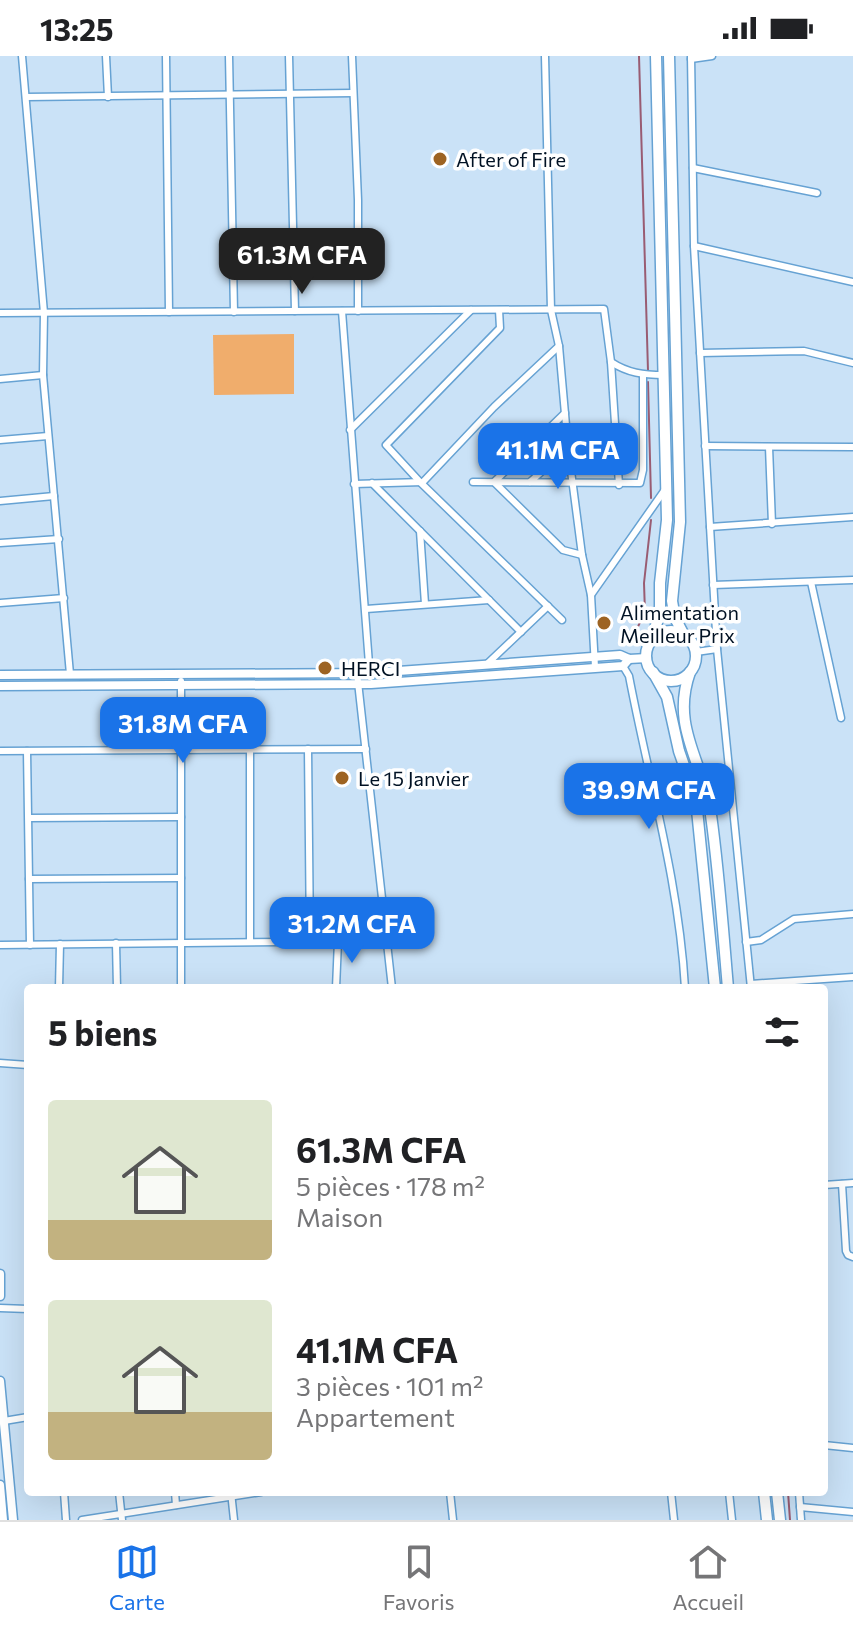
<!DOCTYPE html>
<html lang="fr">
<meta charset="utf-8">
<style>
:root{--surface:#fff;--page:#f2f2f2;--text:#202124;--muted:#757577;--line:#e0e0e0;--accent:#1a73e8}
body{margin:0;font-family:Commissioner,sans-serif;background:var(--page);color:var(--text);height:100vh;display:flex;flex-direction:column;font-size:30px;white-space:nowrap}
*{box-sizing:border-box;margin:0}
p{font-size:26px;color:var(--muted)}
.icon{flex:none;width:44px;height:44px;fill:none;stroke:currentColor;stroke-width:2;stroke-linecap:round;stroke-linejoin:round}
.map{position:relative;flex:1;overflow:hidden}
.panel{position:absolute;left:24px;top:928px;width:804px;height:512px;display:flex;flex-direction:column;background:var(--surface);border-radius:8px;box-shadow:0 8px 32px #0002}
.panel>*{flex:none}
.price{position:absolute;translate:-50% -68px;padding:0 18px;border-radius:16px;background:var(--accent);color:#fff;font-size:26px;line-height:52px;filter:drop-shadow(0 2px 4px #0008)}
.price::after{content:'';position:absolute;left:50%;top:48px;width:24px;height:18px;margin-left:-12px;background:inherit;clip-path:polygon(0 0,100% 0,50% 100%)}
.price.active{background:#222;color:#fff}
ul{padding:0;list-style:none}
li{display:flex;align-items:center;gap:24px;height:200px;padding:0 24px}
li span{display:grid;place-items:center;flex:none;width:224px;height:160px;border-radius:8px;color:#555}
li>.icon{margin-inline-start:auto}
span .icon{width:96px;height:96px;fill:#fffc;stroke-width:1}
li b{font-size:34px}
h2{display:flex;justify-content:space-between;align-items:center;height:96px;padding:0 24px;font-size:34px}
.status{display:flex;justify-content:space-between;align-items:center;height:56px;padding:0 40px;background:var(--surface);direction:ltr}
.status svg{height:22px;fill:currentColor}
.tabs{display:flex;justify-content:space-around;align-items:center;height:112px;border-top:2px solid var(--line);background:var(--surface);font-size:22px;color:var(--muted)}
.tabs a{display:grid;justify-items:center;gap:4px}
.tabs .active{color:var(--accent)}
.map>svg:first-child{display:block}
</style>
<div class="status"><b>13:25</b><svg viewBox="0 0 49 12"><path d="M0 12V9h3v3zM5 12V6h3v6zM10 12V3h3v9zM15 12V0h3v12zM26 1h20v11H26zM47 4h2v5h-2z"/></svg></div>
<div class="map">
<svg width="853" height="1464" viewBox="0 0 853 1464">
<rect width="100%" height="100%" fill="#cae2f7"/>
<path fill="#f0ad6c" d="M294 278V338L214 339 213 279Z"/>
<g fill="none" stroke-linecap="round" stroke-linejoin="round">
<g stroke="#995c72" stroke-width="2">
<path d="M639 0 648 315"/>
<path d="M648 326 651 442"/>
<path d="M623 588 633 580 645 557 644 527 651 464"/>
<path d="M788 1436 790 1464"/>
</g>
<defs>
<g id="minor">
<path d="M22 0 44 257 43 319 70 618"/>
<path d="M106 0 108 41"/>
<path d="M166 0 169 256"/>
<path d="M229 0 234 256"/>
<path d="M289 0 295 255"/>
<path d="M352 0 358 144V255"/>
<path d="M545 0 551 254 559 290 568 392 582 499 591 539 595 611"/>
<path d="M691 0 694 190 717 593 751 932"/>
<path d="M691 3 712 0"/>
<path d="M26 41 353 37"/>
<path d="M693 112 817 137"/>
<path d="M694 190 853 226"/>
<path d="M499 254 500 272 386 389 420 426 562 564"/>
<path d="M342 255 370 621"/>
<path d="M0 257 604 253 611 306 619 429"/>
<path d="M700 297 804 295 853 307"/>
<path d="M611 306C628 317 643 319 664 319"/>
<path d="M0 323 43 319"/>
<path d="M565 357 494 426 563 494 582 499"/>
<path d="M350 374 471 254"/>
<path d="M0 384 48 380"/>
<path d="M705 390 853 391"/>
<path d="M769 391 772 468"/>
<path d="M473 426 640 427 643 414V319"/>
<path d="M530 426 568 392"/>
<path d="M372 427 521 576"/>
<path d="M354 428 423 426 494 351 559 290"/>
<path d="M0 445 54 440"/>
<path d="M710 471 853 461"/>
<path d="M420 475 425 548"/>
<path d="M0 487 59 483"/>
<path d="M811 526 841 662"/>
<path d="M713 529 853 524"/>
<path d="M591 539 664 435"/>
<path d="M0 547 64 542"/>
<path d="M366 553 489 544"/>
<path d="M696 596 717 593"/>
<path d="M487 608 548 550"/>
<path d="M623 610 629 620C649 725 679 825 685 932"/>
<path d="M357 617 392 932"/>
<path d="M181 625V932"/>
<path d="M250 693V885"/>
<path d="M308 693 310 885"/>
<path d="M0 695 366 693"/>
<path d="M27 695 30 889"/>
<path d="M29 762 181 761"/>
<path d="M29 823 181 822"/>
<path d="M746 886 761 884 794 863 853 858"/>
<path d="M116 887 117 932"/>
<path d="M0 889 387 885"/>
<path d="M751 928 853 921"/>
<path d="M59 932 60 888"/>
<path d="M336 932 338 885"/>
<path d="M0 1007 28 1009"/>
<path d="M842 1128 846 1195 848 1199 853 1201"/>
<path d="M824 1129 853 1127"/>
<path d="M0 1252 28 1253"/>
<path d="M4 1365 28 1361"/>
<path d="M824 1389 853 1392"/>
<path d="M64 1436 66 1464"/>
<path d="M119 1436 122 1464"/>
<path d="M175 1436 176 1449"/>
<path d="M231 1436 234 1464"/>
<path d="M450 1436 453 1464"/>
<path d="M671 1436 674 1464"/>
<path d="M729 1436 732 1464"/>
<path d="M799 1436 801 1464"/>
<path d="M800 1451 853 1456"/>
<path d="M82 1464 261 1436"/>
</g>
<g id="tertiary">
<path d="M0 619 370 617 620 599 629 603 647 602"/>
<path d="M0 630 371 628 623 610 629 603"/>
<path d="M0 1218V1240"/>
<path d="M0 1325 13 1464"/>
<path d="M0 1429 3 1464"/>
</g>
<g id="trunk">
<path d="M669 0 680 466 672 545 675 562 684 579"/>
<circle cx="671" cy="600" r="25"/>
<path d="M651 585 660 557V527L667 464 656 0"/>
<path d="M653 616 667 641 679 695 696 744 715 932"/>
<path d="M690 616C670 672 704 706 711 759 719 816 723 875 728 932"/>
<path d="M764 1436 767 1464"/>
<path d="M777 1436 780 1464"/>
</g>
</defs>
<use href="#minor" stroke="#66a2d3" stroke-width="9"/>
<use href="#tertiary" stroke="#66a2d3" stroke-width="11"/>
<use href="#trunk" stroke="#66a2d3" stroke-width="13"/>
<use href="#minor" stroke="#fff" stroke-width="6"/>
<use href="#tertiary" stroke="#fff" stroke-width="8"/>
<use href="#trunk" stroke="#fff" stroke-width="10"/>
</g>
<g fill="#9d6322" stroke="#fff" stroke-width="3">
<circle cx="440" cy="103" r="8"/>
<circle cx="604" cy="567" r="8"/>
<circle cx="325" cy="612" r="8"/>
<circle cx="342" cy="722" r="8"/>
</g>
<g text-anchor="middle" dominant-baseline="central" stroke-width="7" stroke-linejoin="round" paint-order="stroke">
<g font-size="20" fill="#001123" stroke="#fff" text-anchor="start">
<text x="456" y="103">After of Fire</text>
<text x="620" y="556">Alimentation<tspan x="620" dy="23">Meilleur Prix</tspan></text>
<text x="341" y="612">HERCI</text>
<text x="358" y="722">Le 15 Janvier</text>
</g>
</g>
</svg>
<b class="price active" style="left:302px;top:240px">61.3M CFA</b>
<b class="price" style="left:558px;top:435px">41.1M CFA</b>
<b class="price" style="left:183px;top:709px">31.8M CFA</b>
<b class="price" style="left:649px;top:775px">39.9M CFA</b>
<b class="price" style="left:352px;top:909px">31.2M CFA</b>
<section class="panel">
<h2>5 biens<svg class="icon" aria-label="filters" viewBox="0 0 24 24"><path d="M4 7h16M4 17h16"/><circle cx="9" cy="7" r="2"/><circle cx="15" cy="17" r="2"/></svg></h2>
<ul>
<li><span style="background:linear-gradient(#dfe7d0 75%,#c2b280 0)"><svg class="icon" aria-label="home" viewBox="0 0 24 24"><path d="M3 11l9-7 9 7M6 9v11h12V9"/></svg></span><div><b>61.3M CFA</b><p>5 pièces · 178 m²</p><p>Maison</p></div></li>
<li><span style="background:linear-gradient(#dfe7d0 70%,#c2b280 0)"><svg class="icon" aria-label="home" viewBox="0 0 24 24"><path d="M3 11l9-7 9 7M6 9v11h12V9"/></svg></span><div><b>41.1M CFA</b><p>3 pièces · 101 m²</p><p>Appartement</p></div></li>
</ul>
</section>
</div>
<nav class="tabs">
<a class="active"><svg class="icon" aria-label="map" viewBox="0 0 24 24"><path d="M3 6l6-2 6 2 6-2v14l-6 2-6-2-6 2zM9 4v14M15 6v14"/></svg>Carte</a>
<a><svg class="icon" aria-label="saved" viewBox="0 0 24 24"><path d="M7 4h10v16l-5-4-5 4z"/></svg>Favoris</a>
<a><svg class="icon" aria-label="home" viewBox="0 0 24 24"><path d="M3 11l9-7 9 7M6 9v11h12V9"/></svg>Accueil</a>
</nav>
